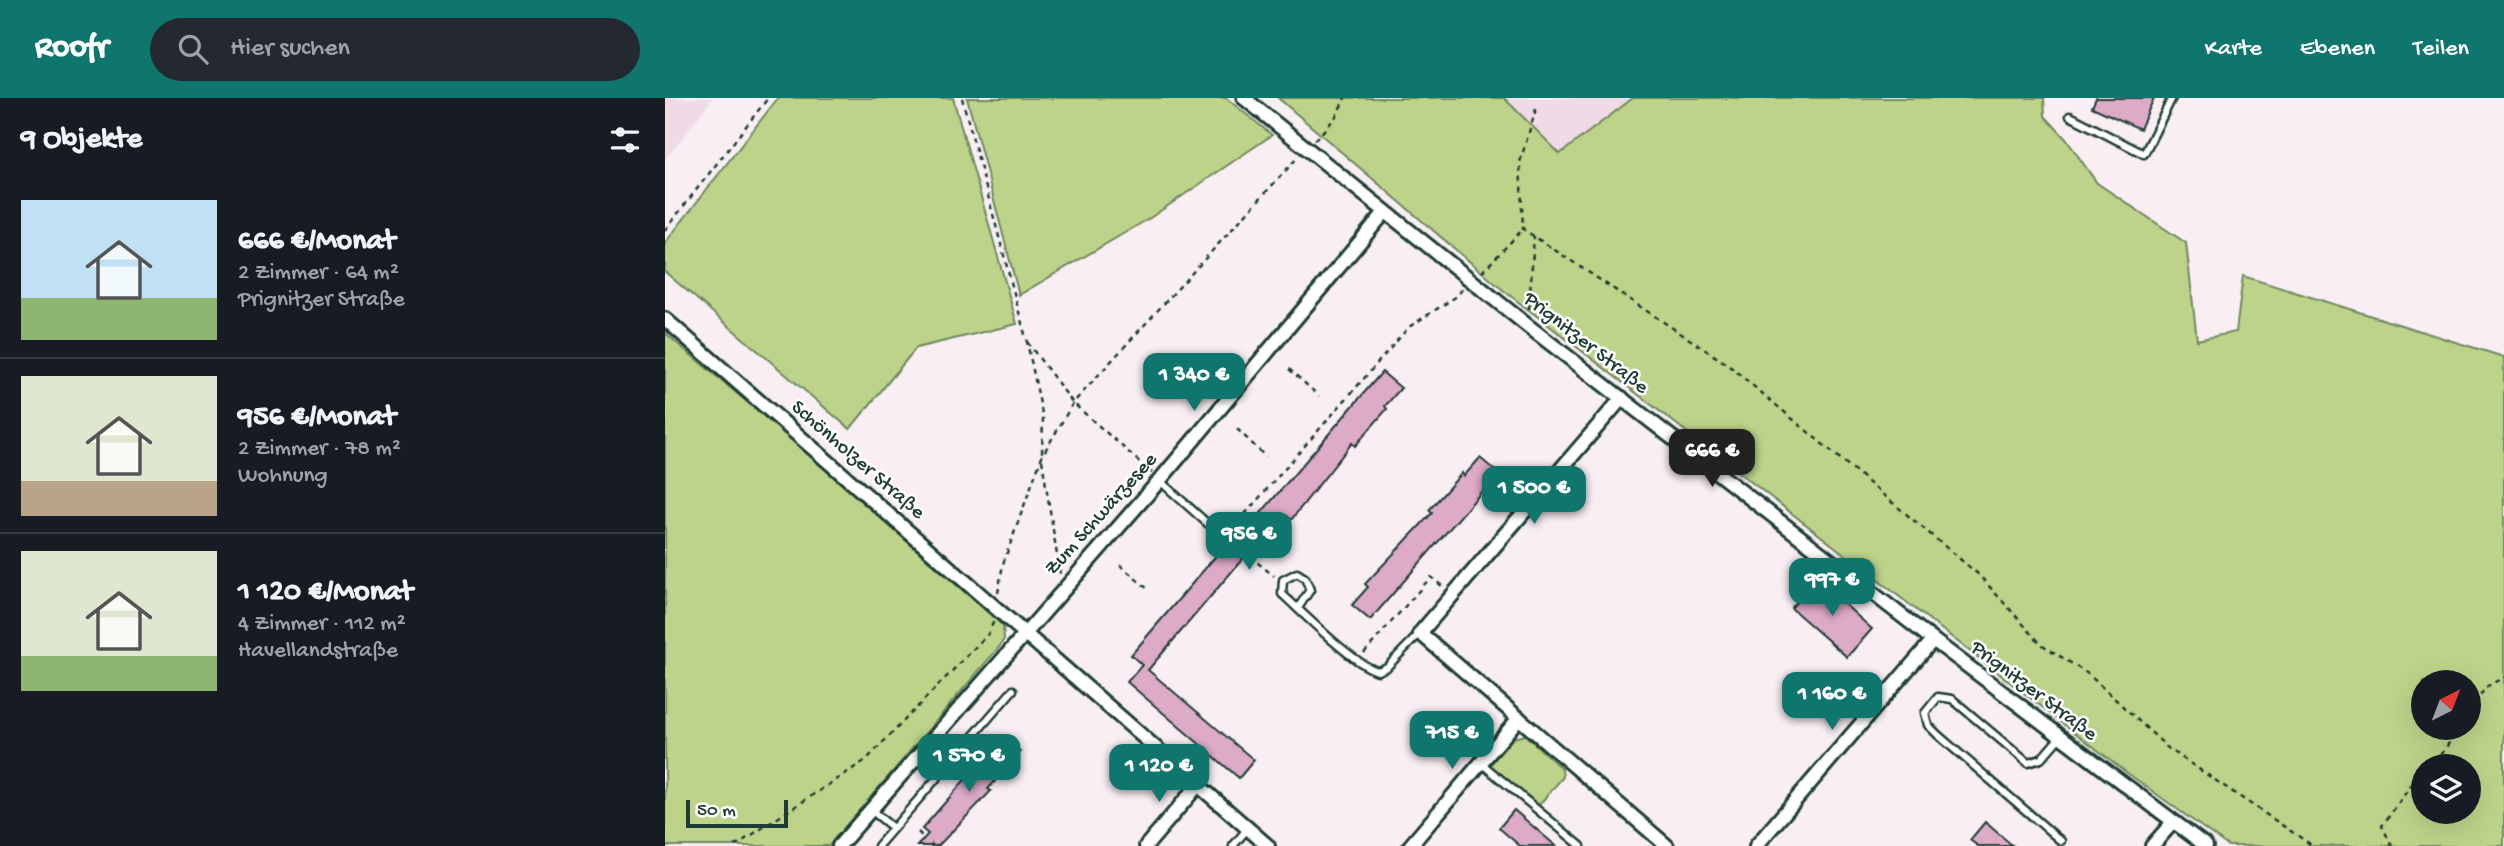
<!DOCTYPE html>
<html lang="de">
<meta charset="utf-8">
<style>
:root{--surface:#171b24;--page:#242831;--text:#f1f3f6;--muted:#9ea1a6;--line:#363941;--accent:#0f766e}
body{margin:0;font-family:"Gochi Hand",sans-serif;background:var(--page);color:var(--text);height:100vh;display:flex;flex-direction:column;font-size:26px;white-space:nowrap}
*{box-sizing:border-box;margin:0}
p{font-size:23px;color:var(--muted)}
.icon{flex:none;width:38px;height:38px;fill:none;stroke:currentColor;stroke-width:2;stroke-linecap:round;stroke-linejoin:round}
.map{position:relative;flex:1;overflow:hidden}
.sheet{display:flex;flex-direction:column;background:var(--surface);width:665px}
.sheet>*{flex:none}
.needle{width:46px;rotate:42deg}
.controls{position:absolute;left:1746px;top:572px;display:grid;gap:14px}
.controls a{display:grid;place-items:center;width:70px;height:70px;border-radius:50%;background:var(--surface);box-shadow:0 7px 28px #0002;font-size:35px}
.scale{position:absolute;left:21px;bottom:18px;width:102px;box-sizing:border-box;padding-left:7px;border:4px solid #1f3d34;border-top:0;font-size:19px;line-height:24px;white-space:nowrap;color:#1f3d34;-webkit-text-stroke:5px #fff;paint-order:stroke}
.price{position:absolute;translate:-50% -60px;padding:0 16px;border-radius:14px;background:var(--accent);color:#fff;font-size:23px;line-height:46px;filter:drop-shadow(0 2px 4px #0008)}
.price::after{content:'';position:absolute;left:50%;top:42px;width:21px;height:16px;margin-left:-10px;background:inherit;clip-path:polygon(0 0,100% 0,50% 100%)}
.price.active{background:#222;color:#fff}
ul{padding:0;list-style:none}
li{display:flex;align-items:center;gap:21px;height:175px;padding:0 21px}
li+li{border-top:2px solid var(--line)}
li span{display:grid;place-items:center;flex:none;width:196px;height:140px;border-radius:0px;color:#555}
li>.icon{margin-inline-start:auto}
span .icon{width:84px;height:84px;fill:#fffc;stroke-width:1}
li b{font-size:30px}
h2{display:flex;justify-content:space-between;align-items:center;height:84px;padding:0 21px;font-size:30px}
header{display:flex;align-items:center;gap:42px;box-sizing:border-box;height:98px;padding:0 35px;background:var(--accent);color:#fff}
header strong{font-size:33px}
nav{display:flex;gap:38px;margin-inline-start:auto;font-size:24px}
.search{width:490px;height:63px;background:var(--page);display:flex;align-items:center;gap:18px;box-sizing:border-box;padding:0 24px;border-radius:38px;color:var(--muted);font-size:26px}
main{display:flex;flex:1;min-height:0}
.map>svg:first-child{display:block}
</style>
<header>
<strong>Roofr</strong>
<div class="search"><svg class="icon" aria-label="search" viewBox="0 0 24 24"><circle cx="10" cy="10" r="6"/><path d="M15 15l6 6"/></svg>Hier suchen</div>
<nav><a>Karte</a><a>Ebenen</a><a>Teilen</a></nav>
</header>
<main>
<section class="sheet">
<h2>9 Objekte<svg class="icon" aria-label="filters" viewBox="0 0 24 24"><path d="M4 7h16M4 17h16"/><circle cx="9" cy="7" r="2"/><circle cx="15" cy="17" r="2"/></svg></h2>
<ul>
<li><span style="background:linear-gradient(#bfe0f5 70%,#8fb573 0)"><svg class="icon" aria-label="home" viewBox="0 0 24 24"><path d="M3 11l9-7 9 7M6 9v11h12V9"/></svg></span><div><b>666 €/Monat</b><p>2 Zimmer · 64 m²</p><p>Prignitzer Straße</p></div></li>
<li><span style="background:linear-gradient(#dfe7d0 75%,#b9a48a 0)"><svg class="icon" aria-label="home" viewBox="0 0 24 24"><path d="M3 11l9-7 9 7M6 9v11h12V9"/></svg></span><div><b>956 €/Monat</b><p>2 Zimmer · 78 m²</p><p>Wohnung</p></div></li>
<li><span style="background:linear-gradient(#dfe7d0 75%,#8fb573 0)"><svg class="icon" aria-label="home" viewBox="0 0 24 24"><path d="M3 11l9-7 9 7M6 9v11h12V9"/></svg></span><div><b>1 120 €/Monat</b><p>4 Zimmer · 112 m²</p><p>Havellandstraße</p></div></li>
</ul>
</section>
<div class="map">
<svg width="1839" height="748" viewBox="0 0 1839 748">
<rect width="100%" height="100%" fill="#f8eef4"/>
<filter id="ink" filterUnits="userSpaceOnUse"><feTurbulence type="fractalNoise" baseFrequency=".0143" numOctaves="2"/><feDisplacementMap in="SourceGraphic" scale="14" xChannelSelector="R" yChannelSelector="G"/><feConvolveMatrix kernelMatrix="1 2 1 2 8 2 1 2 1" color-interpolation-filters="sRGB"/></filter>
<g filter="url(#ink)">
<g fill="#f0dae6">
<path d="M0 0H48L0 62Z"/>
<path d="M839 0H968L895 56Z"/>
</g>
<g fill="#bdd389" stroke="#6e885e" stroke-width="2" fill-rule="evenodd">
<path d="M113 0H288L352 226 251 250 185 331 0 174V145Z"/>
<path d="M302 0H561L607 37 485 120 354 197Z"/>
<path d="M613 0H839L895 56 968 0H1379L1380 18 1401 41 1432 85 1521 145 1532 242 1571 234 1578 178 1839 259V748H1563L1461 674 838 192ZM1804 584V630H1759V584ZM1804 668V714H1759V668Z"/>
<path d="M0 235 133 347 338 528 339 541 335 548 164 748H0Z"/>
<path d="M860 637 897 671 898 679 873 708 824 668 848 640Z"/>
</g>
<g fill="#ddaac7" stroke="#1f3d34" stroke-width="2">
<path d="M1431 0H1489L1475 31 1427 9Z"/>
<path d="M717 274 736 290 720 308 722 311 690 348 687 345 626 422 623 419 592 456 586 451 483 572 589 662 574 680 462 584 477 567 466 557 561 446 566 450Z"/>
<path d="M815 360 833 375 705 522 687 507 703 489 700 486 767 415 764 412 797 375 799 378Z"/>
<path d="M1151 482 1174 497 1178 502 1177 504 1207 531 1182 559 1126 510Z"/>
<path d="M337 639 355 654 323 691 326 693 273 748H252L263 736 257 731Z"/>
<path d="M849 712 891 748H855L834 730Z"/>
<path d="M1320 724 1348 748H1313L1305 742Z"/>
</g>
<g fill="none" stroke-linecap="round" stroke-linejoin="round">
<defs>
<g id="service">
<path d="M1405 18 1479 56 1507 0"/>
<path d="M495 383 543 426"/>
<path d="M633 510 645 492 640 480 632 475 618 482 617 496C637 514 690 568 713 573L722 569 755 535"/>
<path d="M1395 639 1376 661 1363 665 1287 601 1273 599 1260 615 1263 627 1273 637 1396 743"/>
<path d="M816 665 916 748"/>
<path d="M206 712 228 730"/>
<path d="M213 748 348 592"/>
<path d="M568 748 583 730"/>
</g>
<g id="minor">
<path d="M579 0 863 228 1268 542 1541 748"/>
<path d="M0 221 603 748"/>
<path d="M957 300 755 535 1002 748"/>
<path d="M174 748 495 382 720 114"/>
<path d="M481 748 534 686"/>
<path d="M745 748 854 620"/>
<path d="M1091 748 1268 542"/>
<path d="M1487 748 1508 724"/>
</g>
</defs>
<use href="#service" stroke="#1f3d34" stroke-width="11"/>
<use href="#minor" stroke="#1f3d34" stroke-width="18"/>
<g stroke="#1f3d34" stroke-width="2.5" stroke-dasharray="5 5" stroke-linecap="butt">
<path d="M297 0 362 244 378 320 377 355"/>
<path d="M871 11 855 64 858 131 1062 266 1314 477 1376 546 1423 576 1504 651 1648 748"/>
<path d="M650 42 670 20 680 0"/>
<path d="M0 132 103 0"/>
<path d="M817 174 858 131"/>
<path d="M864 211 869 138"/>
<path d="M362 244 408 305 487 375"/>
<path d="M624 271 654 298"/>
<path d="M572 331 601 359"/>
<path d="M377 362 395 476"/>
<path d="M550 431 570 447"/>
<path d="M560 439 744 229 792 198 798 190"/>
<path d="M577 452 609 478"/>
<path d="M455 467 485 493"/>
<path d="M333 495 338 466 377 358 408 305 633 59"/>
<path d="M699 555 766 479 777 488"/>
<path d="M1804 614 1821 589 1839 579"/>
<path d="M1759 668 1778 654 1794 630"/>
<path d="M253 734 259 740"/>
<path d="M266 746 268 748"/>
<path d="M70 748 201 662 323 536 329 523"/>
<path d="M1727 748 1717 728 1759 669"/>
</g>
<use href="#service" stroke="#fff" stroke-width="6"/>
<use href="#minor" stroke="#fff" stroke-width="12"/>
</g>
</g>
<g text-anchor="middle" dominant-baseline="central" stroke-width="5" stroke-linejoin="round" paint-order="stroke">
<g font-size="21" fill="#1f3d34" stroke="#fff">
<text transform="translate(920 246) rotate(38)">Prignitzer Straße</text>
<text transform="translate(192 363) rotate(41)">Schönholzer Straße</text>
<text transform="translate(437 417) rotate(-48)">Zum Schwärzesee</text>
<text transform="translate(1368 594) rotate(37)">Prignitzer Straße</text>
</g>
</g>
</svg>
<div class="controls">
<a><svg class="needle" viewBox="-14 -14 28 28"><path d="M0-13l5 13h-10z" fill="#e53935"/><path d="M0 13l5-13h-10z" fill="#9ea1a6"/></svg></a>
<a><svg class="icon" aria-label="layers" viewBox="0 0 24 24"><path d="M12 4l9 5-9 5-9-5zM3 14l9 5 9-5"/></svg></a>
</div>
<div class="scale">50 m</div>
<b class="price" style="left:529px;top:315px">1 340 €</b>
<b class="price active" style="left:1047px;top:391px">666 €</b>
<b class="price" style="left:869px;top:428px">1 500 €</b>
<b class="price" style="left:584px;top:474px">956 €</b>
<b class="price" style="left:1167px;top:520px">997 €</b>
<b class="price" style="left:1167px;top:634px">1 160 €</b>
<b class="price" style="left:787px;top:673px">715 €</b>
<b class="price" style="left:304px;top:696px">1 570 €</b>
<b class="price" style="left:494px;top:706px">1 120 €</b>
</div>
</main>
